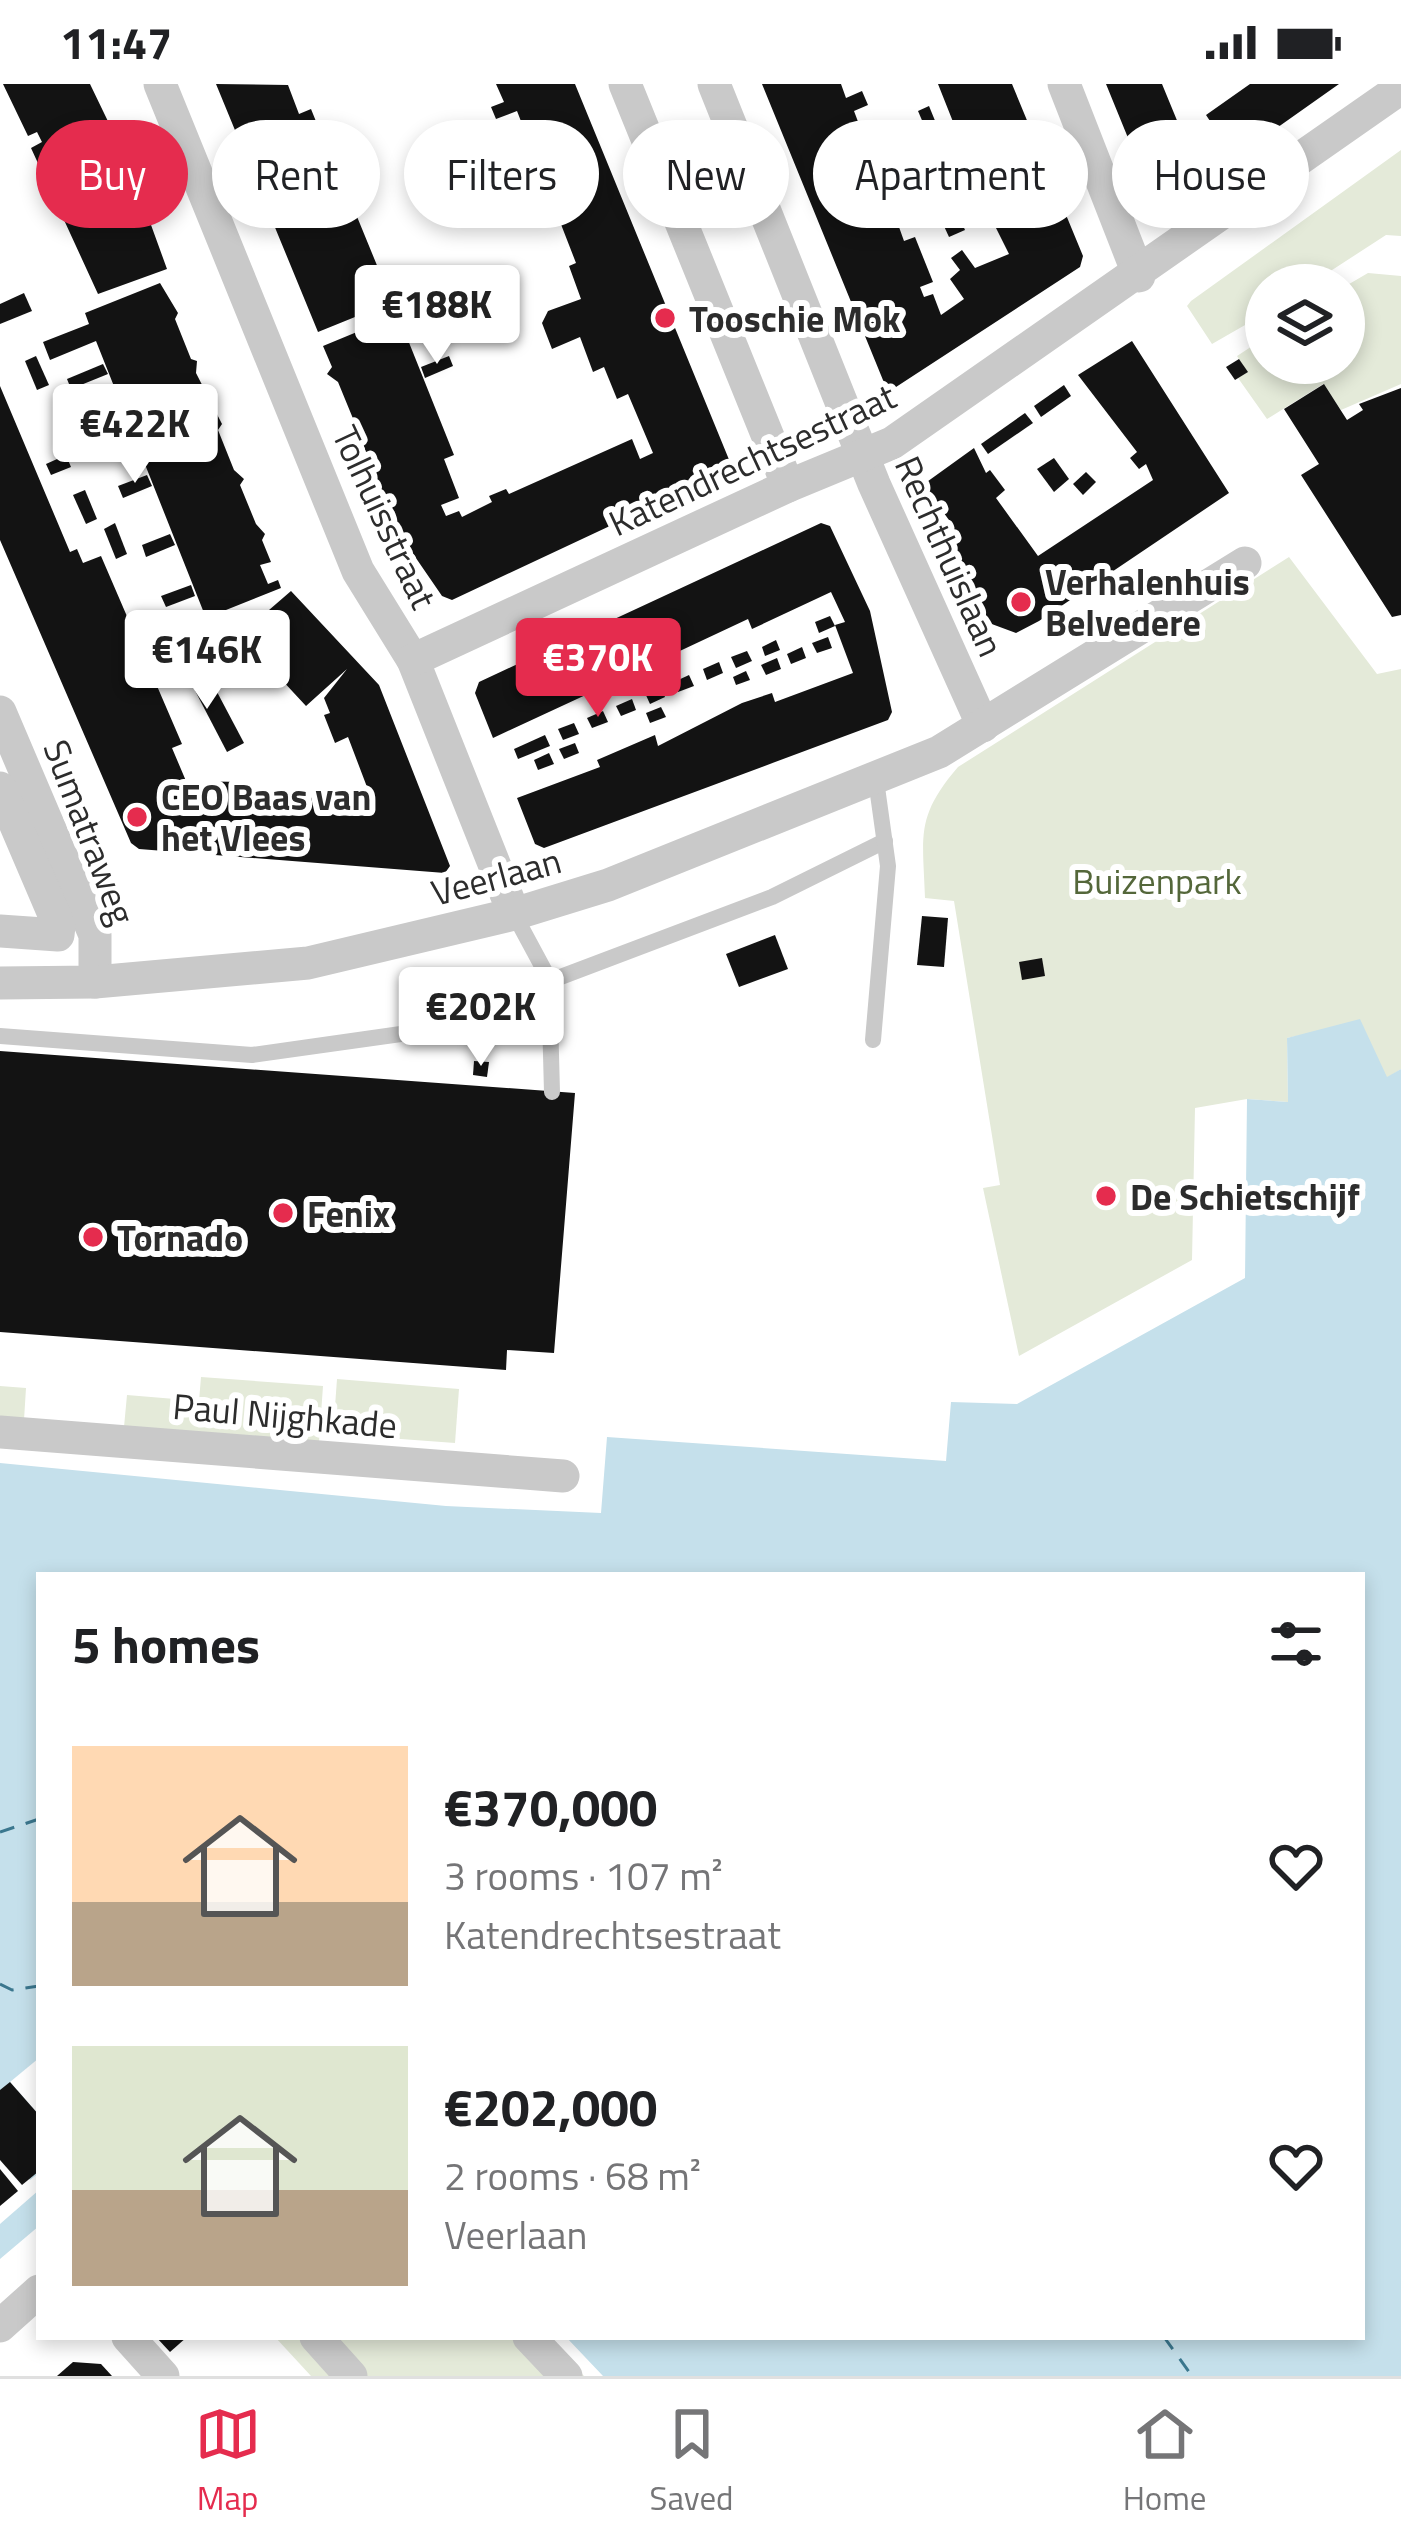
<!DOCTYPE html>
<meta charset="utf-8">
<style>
:root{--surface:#fff;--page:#f2f2f2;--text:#202124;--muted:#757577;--line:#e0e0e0;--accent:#e52c4e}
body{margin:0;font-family:"Titillium Web",sans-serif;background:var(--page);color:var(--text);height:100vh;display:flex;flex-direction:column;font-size:45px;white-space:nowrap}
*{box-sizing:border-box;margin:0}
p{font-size:39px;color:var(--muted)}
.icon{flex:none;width:66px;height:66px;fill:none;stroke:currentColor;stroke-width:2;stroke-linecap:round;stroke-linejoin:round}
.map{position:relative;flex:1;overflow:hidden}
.details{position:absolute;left:36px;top:1488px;width:1329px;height:768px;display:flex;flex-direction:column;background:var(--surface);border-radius:0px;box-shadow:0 6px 18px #0003}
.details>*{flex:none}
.banner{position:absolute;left:36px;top:36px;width:1329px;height:108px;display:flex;gap:24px}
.controls{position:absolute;left:1245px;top:180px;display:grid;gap:24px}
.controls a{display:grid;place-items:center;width:120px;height:120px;border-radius:50%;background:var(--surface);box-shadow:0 6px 18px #0003;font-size:60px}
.price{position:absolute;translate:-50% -102px;padding:0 27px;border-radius:12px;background:#fff;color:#222;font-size:39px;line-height:78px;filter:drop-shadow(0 3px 6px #0008)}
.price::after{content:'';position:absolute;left:50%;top:72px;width:36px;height:27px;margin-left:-18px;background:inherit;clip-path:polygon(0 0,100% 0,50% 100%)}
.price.on{background:var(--accent);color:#fff}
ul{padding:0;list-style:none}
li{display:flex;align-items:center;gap:36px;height:300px;padding:0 36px}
li span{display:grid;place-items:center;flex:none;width:336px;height:240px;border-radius:0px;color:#555}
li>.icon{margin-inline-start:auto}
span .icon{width:144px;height:144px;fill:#fffc;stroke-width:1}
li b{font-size:51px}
h2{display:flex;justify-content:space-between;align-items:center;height:144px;padding:0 36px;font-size:51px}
.tag{padding:0 42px;border-radius:54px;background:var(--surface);box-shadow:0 6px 18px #0003;font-size:42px;line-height:108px}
.tag.on{background:var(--accent);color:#fff}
.status{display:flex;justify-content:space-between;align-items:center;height:84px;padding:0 60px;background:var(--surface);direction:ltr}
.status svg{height:33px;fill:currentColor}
.dock{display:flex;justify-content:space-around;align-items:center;height:168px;border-top:3px solid var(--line);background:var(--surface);font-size:33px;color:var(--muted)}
.dock a{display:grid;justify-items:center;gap:6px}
.dock .on{color:var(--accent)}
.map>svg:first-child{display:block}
</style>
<div class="status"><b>11:47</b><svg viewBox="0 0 49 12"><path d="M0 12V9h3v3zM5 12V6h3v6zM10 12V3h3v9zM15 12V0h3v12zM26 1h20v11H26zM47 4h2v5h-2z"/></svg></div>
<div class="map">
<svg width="1401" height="2292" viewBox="0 0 1401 2292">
<rect width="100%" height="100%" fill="#fff"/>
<g fill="#e4ead9">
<path d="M1401 66V152L1386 151 1309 201H1266V229L1212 260 1187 222 1191 217Z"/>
<path d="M1368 189 1401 192V300L1341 326 1323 300 1267 335 1238 294 1247 288 1237 272 1266 253V279H1344V203Z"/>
<path d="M1289 473 1377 590 1401 585V985L1387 994 1306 950 1287 954 1288 1018 1247 1015 1195 1024 1192 1176 1019 1272 983 1104 1000 1101 954 817 925 814C923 752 915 733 958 683Z"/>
<path d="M201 1293 323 1302 319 1358 124 1343 127 1311 199 1317Z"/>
<path d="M337 1295 459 1305 455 1359 333 1350Z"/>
<path d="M0 1302 26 1304 24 1336 0 1334Z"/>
<path d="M275 2253H547L584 2292H311Z"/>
</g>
<path fill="#c5e0eb" d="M1360 935 1387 993 1401 985V2292H603L566 2253H1362V1491H39V2142L0 2175V1379L446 1422 601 1429 607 1353 946 1377 951 1318 1017 1320 1245 1194 1247 1015 1288 1018 1287 954Z"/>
<g fill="#fff">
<path d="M39 1974V2031L10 1998Z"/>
<path d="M0 2061 30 2096 39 2089V2106L0 2140Z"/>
</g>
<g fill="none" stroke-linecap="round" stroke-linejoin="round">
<g stroke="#3b778e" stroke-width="3" stroke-dasharray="15 12" stroke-linecap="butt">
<path d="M0 1748 39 1735"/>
<path d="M0 1900 12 1906 39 1902"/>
<path d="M1164 2253 1192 2292"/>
</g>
</g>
<g fill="#131313">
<path d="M3 0H90L130 83 167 185 98 210 31 64 42 58 37 48 28 52Z"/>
<path d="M216 0 288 1 299 30 311 25 334 82 316 89 322 104 342 96 392 218 318 248Z"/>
<path d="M496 0H575L730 378 725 388 452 516 442 512 396 445 381 407 375 406V392L360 352 350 343 354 337 338 298 327 290 332 283 323 262 398 231 454 371 444 375 459 414 441 421 446 432 459 427 462 433 492 418 489 412 506 405 509 410 632 355 640 375 653 369 628 310 617 315 604 283 593 288 580 253 552 265 542 239 548 227 581 215 569 182 576 179 517 27 496 35 491 23 504 18Z"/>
<path d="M762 0H841L846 14 862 7 868 21 854 27 860 43 874 37 880 50 863 57 889 120 900 116 909 140 899 143 904 157 915 153 933 198 920 203 924 213 933 210 941 231 964 215 950 195 960 186 951 174 962 166 975 184 1009 170 989 130 983 132 974 110 981 107 969 79 963 82 958 71 965 68 938 0H1012L1083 172 1080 183 896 303 885 301Z"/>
<path d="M1106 0H1162L1190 68 1218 49 1206 31 1250 0H1339L1165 123 1155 120Z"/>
<path d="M929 22 938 44 927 48 918 27Z"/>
<path d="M959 132 965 146 949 153 943 140Z"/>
<path d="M160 199 178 229 175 235 191 275 197 277 196 289 222 340 218 346 234 386 244 395 240 401 256 440 265 450 262 456 271 478 260 481 268 500 278 496 281 504 206 534 96 257 50 276 43 258 89 240 85 229Z"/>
<path d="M24 209 32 227 0 240V220Z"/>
<path d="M429 221 433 231 418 237 414 227Z"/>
<path d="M1132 257 1229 409 1039 537 1016 549 989 539 944 449 954 443 941 425 937 427 924 400 974 364 986 389 990 386 1005 406 996 414 1038 472 1153 396 1146 380 1139 385 1130 374 1137 368 1078 291Z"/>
<path d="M36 272 49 301 37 306 25 277Z"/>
<path d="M449 272 453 282 425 294 421 283Z"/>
<path d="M1239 275 1248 288 1235 296 1226 283Z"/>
<path d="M103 280 108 290 71 305 67 295Z"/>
<path d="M1324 300 1347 336 1363 326 1359 320 1401 304V531L1392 533 1301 391 1319 380 1284 325Z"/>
<path d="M1064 301 1071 312 1041 333 1034 322Z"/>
<path d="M0 302 70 468 77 465 83 479 101 472 182 660 172 664 186 697 244 698 254 717 264 702 291 710 293 704 375 724 348 653 335 659 324 631 330 629 324 614 347 585 306 622 240 551 291 507 379 601 450 782 445 789 139 765 131 759 0 456Z"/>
<path d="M1025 329 1033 339 988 370 981 360Z"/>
<path d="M126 336 130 347 93 361 89 351Z"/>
<path d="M66 371 71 383 51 391 46 380Z"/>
<path d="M1054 374 1069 395 1054 408 1037 385Z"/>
<path d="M1086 388 1096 398 1083 411 1073 400Z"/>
<path d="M147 391 152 402 123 414 118 402Z"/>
<path d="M85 406 97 435 86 440 73 411Z"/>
<path d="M115 439 127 470 116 475 104 445Z"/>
<path d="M821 439 830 442 870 527 892 628 888 636 544 764 535 760 517 714 600 683 597 676 655 651 658 662 742 619 772 609 775 618 853 589 835 541 845 538 831 508 752 545 748 535 635 588 638 594 610 607 605 602 493 654 475 609 479 598Z"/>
<path d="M170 450 175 461 146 473 142 461Z"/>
<path d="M191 501 195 512 166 523 161 512Z"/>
<path d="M830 532 835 542 819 549 815 538Z"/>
<path d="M828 553 832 564 817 569 812 559Z"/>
<path d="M776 556 780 566 765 572 762 563Z"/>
<path d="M802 563 806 574 791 580 787 570Z"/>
<path d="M747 567 752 577 736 584 731 573Z"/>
<path d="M777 574 781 585 766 591 761 581Z"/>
<path d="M719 578 723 589 707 596 703 585Z"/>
<path d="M746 587 750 596 736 601 733 593Z"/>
<path d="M207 589 244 659 227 668 190 597Z"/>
<path d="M689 591 694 602 678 608 674 598Z"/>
<path d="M661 603 665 613 650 620 645 609Z"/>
<path d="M632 615 636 626 621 632 616 622Z"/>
<path d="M661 623 666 633 650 639 646 629Z"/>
<path d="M603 627 608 638 592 644 587 634Z"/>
<path d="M574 639 579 650 563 656 558 645Z"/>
<path d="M545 651 550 662 518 675 514 665Z"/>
<path d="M575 659 579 669 564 675 559 665Z"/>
<path d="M549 669 554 680 538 686 534 676Z"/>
<path d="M922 832 948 834 944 883 917 881Z"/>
<path d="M775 851 788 885 739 903 726 870Z"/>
<path d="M1042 874 1045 892 1022 896 1019 878Z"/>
<path d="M0 967 575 1009 554 1269 507 1266 506 1286 0 1248Z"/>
<path d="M474 977 489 978 487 993 473 991Z"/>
<path d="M10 1998 39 2031V2087L22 2101 0 2076V2006Z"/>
<path d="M0 2085 18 2107 0 2122Z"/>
<path d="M156 2253H187L170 2268Z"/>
<path d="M73 2278 101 2280 112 2292H57Z"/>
</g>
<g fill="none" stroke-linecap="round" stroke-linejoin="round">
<g stroke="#c9c9c9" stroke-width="16">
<path d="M514 830 549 895 552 1008"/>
<path d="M0 952 252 971 415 948 772 813 885 757"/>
<path d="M873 956 888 782 876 696"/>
</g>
<g stroke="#c9c9c9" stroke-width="33">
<path d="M160 0 358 487 413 576 514 830"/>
<path d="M625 0 788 402"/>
<path d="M714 0 874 400 983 642"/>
<path d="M1064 0 1139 192"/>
<path d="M413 576 788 402 892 359 1401 4"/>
<path d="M0 628 95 851V898"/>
<path d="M0 704 59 842 58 851 0 847"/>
<path d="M0 899 95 898 308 879 514 830 608 801 939 668 1245 479"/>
<path d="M0 1348 563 1392"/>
<path d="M0 2242 39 2207"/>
<path d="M128 2253 163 2292"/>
<path d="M316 2253 351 2292"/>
<path d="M529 2253 566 2292"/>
</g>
</g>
<g fill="#e52c4e" stroke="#fff" stroke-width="4.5">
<circle cx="665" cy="234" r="12"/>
<circle cx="1021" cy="518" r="12"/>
<circle cx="137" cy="733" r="12"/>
<circle cx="1106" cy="1112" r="12"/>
<circle cx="283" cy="1129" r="12"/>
<circle cx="93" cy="1153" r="12"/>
</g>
<g text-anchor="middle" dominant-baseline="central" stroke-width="12" stroke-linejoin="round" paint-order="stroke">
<g font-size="36" font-weight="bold" fill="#2c2c2c" stroke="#fff" text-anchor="start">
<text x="689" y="234">Tooschie Mok</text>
<text x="1045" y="497">Verhalenhuis<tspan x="1045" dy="41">Belvedere</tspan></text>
<text x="161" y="712">CEO Baas van<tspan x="161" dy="41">het Vlees</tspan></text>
<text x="1130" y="1112">De Schietschijf</text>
<text x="307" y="1129">Fenix</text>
<text x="117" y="1153">Tornado</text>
</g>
<g font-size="36" fill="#2c2c2c" stroke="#fff">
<text transform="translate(752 375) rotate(-25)">Katendrechtsestraat</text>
<text transform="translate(385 433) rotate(65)">Tolhuisstraat</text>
<text transform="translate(950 472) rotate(66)">Rechthuislaan</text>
<text transform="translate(90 748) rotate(69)">Sumatraweg</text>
<text transform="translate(496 792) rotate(-15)">Veerlaan</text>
<text transform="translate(285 1331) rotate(5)">Paul Nijghkade</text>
</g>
<g font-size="36" fill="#54673a" stroke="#fff">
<text x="1157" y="796">Buizenpark</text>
</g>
</g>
</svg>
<div class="controls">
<a><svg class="icon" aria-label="layers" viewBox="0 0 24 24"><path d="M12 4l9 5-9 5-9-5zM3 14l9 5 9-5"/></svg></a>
</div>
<b class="price" style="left:437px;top:283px">€188K</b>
<b class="price" style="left:135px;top:402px">€422K</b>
<b class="price" style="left:207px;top:628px">€146K</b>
<b class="price on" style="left:598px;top:636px">€370K</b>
<b class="price" style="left:481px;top:985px">€202K</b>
<div class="banner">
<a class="tag on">Buy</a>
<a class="tag">Rent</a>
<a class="tag">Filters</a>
<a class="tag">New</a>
<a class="tag">Apartment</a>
<a class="tag">House</a>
</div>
<section class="details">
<h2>5 homes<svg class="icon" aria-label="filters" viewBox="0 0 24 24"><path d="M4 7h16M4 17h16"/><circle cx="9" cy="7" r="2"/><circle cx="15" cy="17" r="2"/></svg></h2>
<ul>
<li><span style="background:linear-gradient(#ffd9b3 65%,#b9a48a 0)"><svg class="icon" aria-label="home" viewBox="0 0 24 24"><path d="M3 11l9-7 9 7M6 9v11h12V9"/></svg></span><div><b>€370,000</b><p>3 rooms · 107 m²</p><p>Katendrechtsestraat</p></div><svg class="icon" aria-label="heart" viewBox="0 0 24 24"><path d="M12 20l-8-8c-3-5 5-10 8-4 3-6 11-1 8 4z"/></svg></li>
<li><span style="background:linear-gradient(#dfe7d0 60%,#b9a48a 0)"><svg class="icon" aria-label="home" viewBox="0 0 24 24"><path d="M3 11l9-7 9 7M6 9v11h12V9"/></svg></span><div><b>€202,000</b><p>2 rooms · 68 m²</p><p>Veerlaan</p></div><svg class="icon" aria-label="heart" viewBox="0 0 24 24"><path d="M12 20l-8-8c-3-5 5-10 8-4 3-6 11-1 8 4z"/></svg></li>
</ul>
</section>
</div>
<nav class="dock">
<a class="on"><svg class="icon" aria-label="map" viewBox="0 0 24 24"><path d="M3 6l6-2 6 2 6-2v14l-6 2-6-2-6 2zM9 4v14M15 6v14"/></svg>Map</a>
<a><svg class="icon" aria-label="saved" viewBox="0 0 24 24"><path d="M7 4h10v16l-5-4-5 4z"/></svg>Saved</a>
<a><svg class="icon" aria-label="home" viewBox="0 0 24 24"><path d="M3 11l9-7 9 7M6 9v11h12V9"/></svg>Home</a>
</nav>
